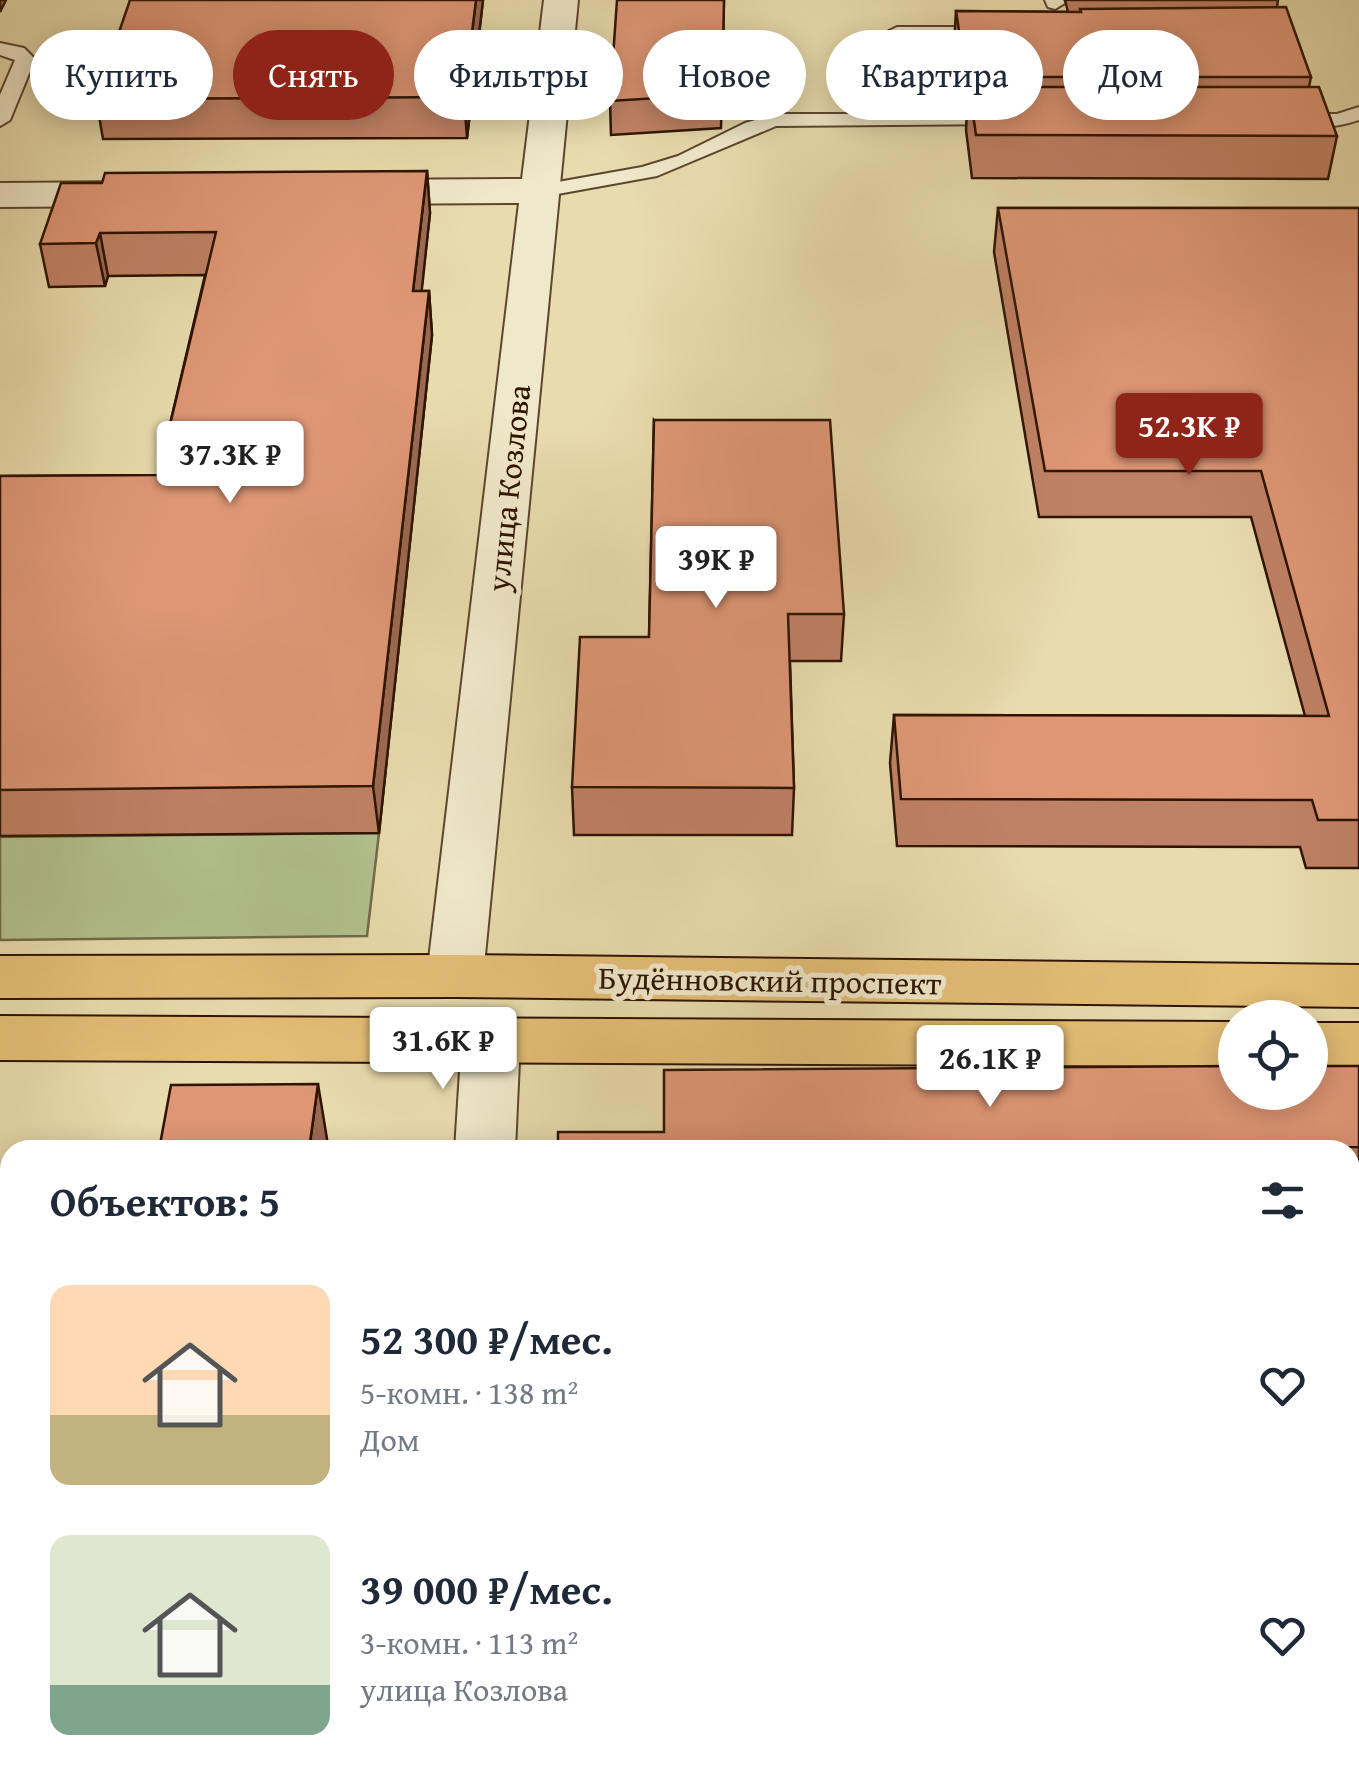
<!DOCTYPE html>
<html lang="ru">
<meta charset="utf-8">
<style>
:root{--surface:#fff;--page:#f2f2f3;--text:#1f2937;--muted:#747a83;--accent:#8f2418}
body{margin:0;font-family:"Gentium Book Plus",serif;background:var(--page);color:var(--text);height:100vh;display:flex;flex-direction:column;font-size:38px;white-space:nowrap}
*{box-sizing:border-box;margin:0}
p{font-size:32px;color:var(--muted)}
.icon{flex:none;width:55px;height:55px;fill:none;stroke:currentColor;stroke-width:2;stroke-linecap:round;stroke-linejoin:round}
.map{position:relative;flex:1;overflow:hidden}
.drawer{position:absolute;left:0px;top:1140px;width:1360px;height:642px;display:flex;flex-direction:column;background:var(--surface);border-radius:30px 30px 0 0;box-shadow:0 5px 25px #0003}
.drawer>*{flex:none}
.top-card{position:absolute;left:30px;top:30px;width:1300px;height:90px;display:flex;gap:20px}
.controls{position:absolute;left:1218px;top:1000px;display:grid;gap:20px}
.controls a{display:grid;place-items:center;width:110px;height:110px;border-radius:50%;background:var(--surface);box-shadow:0 5px 25px #0003;font-size:50px}
.price{position:absolute;translate:-50% -85px;padding:0 22px;border-radius:10px;background:#fff;color:#222;font-size:32px;line-height:65px;filter:drop-shadow(0 2px 5px #0008)}
.price::after{content:'';position:absolute;left:50%;top:60px;width:30px;height:22px;margin-left:-15px;background:inherit;clip-path:polygon(0 0,100% 0,50% 100%)}
.price.on{background:var(--accent);color:#fff}
ul{padding:0;list-style:none}
li{display:flex;align-items:center;gap:30px;height:250px;padding:0 50px}
li span{display:grid;place-items:center;flex:none;width:280px;height:200px;border-radius:20px;color:#555}
li>.icon{margin-inline-start:auto}
span .icon{width:120px;height:120px;fill:#fffc;stroke-width:1}
li b{font-size:42px}
h2{display:flex;justify-content:space-between;align-items:center;height:120px;padding:0 50px;font-size:42px}
.chip{padding:0 35px;border-radius:45px;background:var(--surface);box-shadow:0 5px 25px #0003;font-size:35px;line-height:90px}
.chip.on{background:var(--accent);color:#fff}
.map>svg:first-child{display:block}
</style>
<div class="map">
<svg width="1359" height="1782" viewBox="0 0 1359 1782">
<rect width="100%" height="100%" fill="#e8dbad"/>
<filter id="stains"><feTurbulence type="fractalNoise" baseFrequency=".002" numOctaves="4"/><feColorMatrix values="0 0 0 0 .2 0 0 0 0 .09 0 0 0 0 .02 0 0 0 .5 -.17"/></filter>
<radialGradient id="worn" r=".72"><stop offset=".6" stop-color="#630" stop-opacity="0"/><stop offset="1" stop-color="#630" stop-opacity=".3"/></radialGradient>
<path fill="#b2c18d" stroke="#706a48" stroke-width="2.5" d="M379 833 367 936 0 940V837Z"/>
<g fill="none" stroke-linecap="round" stroke-linejoin="round">
<defs>
<g id="lane">
<path d="M1045 0H1063L1065 3 1055 9 1048 7Z"/>
<path d="M897 27H995L1005 33 995 39H900L883 47 892 114H1004L1011 116V124L776 126 657 176 541 197 530 191 541 185 642 167 678 156 745 123 776 114H872L863 44Z"/>
<path d="M0 43 24 48 35 59 10 120 0 126V95L15 60 0 55Z"/>
<path d="M1359 107V120C1339 127 1296 134 1280 120L1290 114H1337Z"/>
<path d="M1359 1228V1256L1350 1257V1229Z"/>
<rect x="0" y="1347" width="10" height="30"/>
<path d="M1350 1744 1359 1748V1782H1334L1332 1772H1350Z"/>
<path d="M10 1757V1772H43V1782H1Z"/>
</g>
<g id="street">
<path d="M544 0H578L483 976 475 991 455 997 435 991 427 976 519 203 354 204 340 200 334 192 340 184 354 180 522 179Z"/>
<path d="M133 182 147 186 153 194 147 202 133 206 0 207V183Z"/>
<path d="M491 1017 512 1024 520 1039 515 1150H455L462 1039 470 1024Z"/>
<path d="M411 1772H486V1782H410Z"/>
</g>
<g id="primary">
<path d="M455 955 1359 965V1007L455 997 0 998V956Z"/>
<path d="M0 1016 1235 1022V1066L0 1060Z"/>
<rect x="1310" y="1023" width="49" height="44"/>
</g>
</defs>
<use href="#lane" stroke="#5c462e" stroke-width="4"/>
<use href="#street" stroke="#5c462e" stroke-width="4"/>
<use href="#primary" stroke="#2e1403" stroke-width="4"/>
<use href="#lane" fill="#f0e8ca" fill-rule="evenodd"/>
<use href="#street" fill="#f0e8ca" fill-rule="evenodd"/>
<use href="#primary" fill="#e4be76" fill-rule="evenodd"/>
</g>
<g fill="#bf8165" stroke="#2e1403" stroke-width="2.5">
<path d="M483 0 467 138 103 139 96 99Z"/>
<path d="M724 0 721 128 611 135 610 101Z"/>
<path d="M1065 0H1278L1277 7 1311 77 1309 87 1337 136 1328 179 972 178 966 130 967 110H963L954 44 956 11 1068 12Z"/>
<path d="M427 171 430 213 421 291H429L432 335 379 833 0 836V476L158 475 205 275 108 276 105 286 49 287 40 244 102 183Z"/>
<path d="M998 208H1359V868H1306L1300 847 897 846 890 763 894 715 1305 716 1251 517H1039L994 252Z"/>
<path d="M654 420 844 614 841 661H790L794 788 792 835H574L572 787 649 637Z"/>
<path d="M1359 1066V1207H1350V1150H558L664 1132Z"/>
<rect x="0" y="1177" width="10" height="153"/>
<path d="M1350 1282H1359V1520L1350 1481Z"/>
</g>
<g fill="#9b6952" stroke="#2e1403" stroke-width="2.5">
<path d="M0 0H6L0 12Z"/>
<path d="M476 0H483L467 138 464 97Z"/>
<path d="M427 171 430 213 417 335 413 291Z"/>
<path d="M100 233 108 276 105 286 96 243Z"/>
<path d="M429 291 432 335 379 833 373 786Z"/>
<path d="M318 1084 328 1145 327 1150H309Z"/>
<path d="M180 1772H204L203 1782H178Z"/>
</g>
<g fill="#de9675" stroke="#2e1403" stroke-width="2.5">
<path d="M130 0H476L464 97 96 99Z"/>
<path d="M617 0H724L722 94 610 101Z"/>
<path d="M1286 7 1311 77H966L956 11 1081 12 1080 9Z"/>
<path d="M969 87H1319L1337 136 976 135Z"/>
<path d="M427 171 413 291H429L373 786 0 790V476L158 475 216 232 100 233 96 243 40 244 61 183H102L105 173Z"/>
<path d="M998 208H1359V820H1318L1312 800 901 799 894 715 1329 716 1261 471H1045Z"/>
<path d="M654 420H830L844 614H788L794 788 572 787 580 637H649Z"/>
<path d="M1235 1066V1092H1310V1066H1359V1147L558 1150V1132H664V1070Z"/>
<path d="M318 1084 309 1150H159L171 1085Z"/>
<rect x="0" y="1177" width="10" height="93"/>
<path d="M1350 1282H1359V1371L1350 1333Z"/>
<path d="M56 1772H180L178 1782H54Z"/>
<path d="M568 1772H676V1782H567Z"/>
</g>
<g text-anchor="middle" dominant-baseline="central" stroke-width="10" stroke-linejoin="round" paint-order="stroke">
<g font-size="32" fill="#2e1403" stroke="#f0e8ca">
<text transform="translate(508 488) rotate(-84)">улица Козлова</text>
<text transform="translate(770 980) rotate(1)">Будённовский проспект</text>
</g>
</g>
<rect width="100%" height="100%" filter="url(#stains)"/>
<rect width="100%" height="100%" fill="url(#worn)"/>
</svg>
<div class="controls">
<a><svg class="icon" aria-label="locate" viewBox="0 0 24 24"><circle cx="12" cy="12" r="6"/><path d="M12 2v4M12 18v4M2 12h4M18 12h4"/></svg></a>
</div>
<b class="price on" style="left:1189px;top:478px">52.3K ₽</b>
<b class="price" style="left:230px;top:506px">37.3K ₽</b>
<b class="price" style="left:716px;top:611px">39K ₽</b>
<b class="price" style="left:443px;top:1092px">31.6K ₽</b>
<b class="price" style="left:990px;top:1110px">26.1K ₽</b>
<div class="top-card">
<a class="chip">Купить</a>
<a class="chip on">Снять</a>
<a class="chip">Фильтры</a>
<a class="chip">Новое</a>
<a class="chip">Квартира</a>
<a class="chip">Дом</a>
</div>
<section class="drawer">
<h2>Объектов: 5<svg class="icon" aria-label="filters" viewBox="0 0 24 24"><path d="M4 7h16M4 17h16"/><circle cx="9" cy="7" r="2"/><circle cx="15" cy="17" r="2"/></svg></h2>
<ul>
<li><span style="background:linear-gradient(#ffd9b3 65%,#c2b280 0)"><svg class="icon" aria-label="home" viewBox="0 0 24 24"><path d="M3 11l9-7 9 7M6 9v11h12V9"/></svg></span><div><b>52 300 ₽/мес.</b><p>5-комн. · 138 m²</p><p>Дом</p></div><svg class="icon" aria-label="heart" viewBox="0 0 24 24"><path d="M12 20l-8-8c-3-5 5-10 8-4 3-6 11-1 8 4z"/></svg></li>
<li><span style="background:linear-gradient(#dfe7d0 75%,#7fa58c 0)"><svg class="icon" aria-label="home" viewBox="0 0 24 24"><path d="M3 11l9-7 9 7M6 9v11h12V9"/></svg></span><div><b>39 000 ₽/мес.</b><p>3-комн. · 113 m²</p><p>улица Козлова</p></div><svg class="icon" aria-label="heart" viewBox="0 0 24 24"><path d="M12 20l-8-8c-3-5 5-10 8-4 3-6 11-1 8 4z"/></svg></li>
</ul>
</section>
</div>
